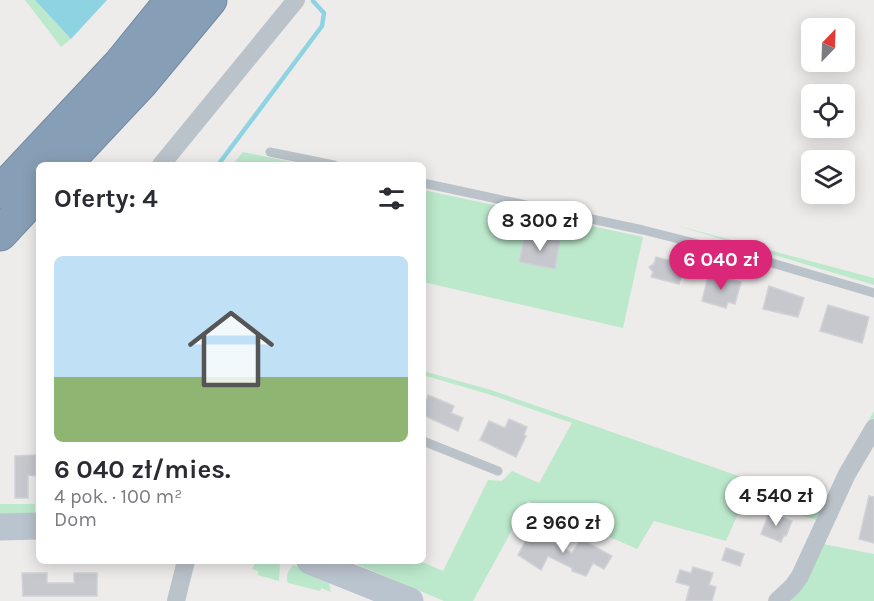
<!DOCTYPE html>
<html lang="pl">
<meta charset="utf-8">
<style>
:root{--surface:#fff;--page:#f2f2f3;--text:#2b2b33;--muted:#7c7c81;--accent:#db2777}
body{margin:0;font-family:Karla,sans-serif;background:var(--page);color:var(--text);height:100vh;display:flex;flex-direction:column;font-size:22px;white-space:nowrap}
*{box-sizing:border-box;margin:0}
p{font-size:20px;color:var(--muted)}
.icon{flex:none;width:33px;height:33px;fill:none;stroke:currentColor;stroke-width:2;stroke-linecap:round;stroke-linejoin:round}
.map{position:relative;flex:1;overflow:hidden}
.drawer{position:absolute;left:36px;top:162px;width:390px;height:402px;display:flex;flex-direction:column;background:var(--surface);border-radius:9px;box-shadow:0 3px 15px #0003}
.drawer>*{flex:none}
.needle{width:39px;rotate:23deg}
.fabs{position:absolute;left:801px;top:18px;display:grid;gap:12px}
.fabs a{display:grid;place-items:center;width:54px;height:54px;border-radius:9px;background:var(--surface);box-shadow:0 3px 15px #0003;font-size:30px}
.price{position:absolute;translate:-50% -51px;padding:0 14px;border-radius:21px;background:#fff;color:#222;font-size:20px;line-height:39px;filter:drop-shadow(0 2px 3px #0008)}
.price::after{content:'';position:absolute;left:50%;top:36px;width:18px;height:14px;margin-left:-9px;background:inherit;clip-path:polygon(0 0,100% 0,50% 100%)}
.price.current{background:var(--accent);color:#fff}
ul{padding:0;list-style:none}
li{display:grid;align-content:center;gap:12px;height:318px;padding:0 18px}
li span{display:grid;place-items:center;height:186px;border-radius:9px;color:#555}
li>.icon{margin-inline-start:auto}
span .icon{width:108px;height:108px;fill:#fffc;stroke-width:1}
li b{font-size:26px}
h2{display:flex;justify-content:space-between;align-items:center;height:72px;padding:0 18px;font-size:26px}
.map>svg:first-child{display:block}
</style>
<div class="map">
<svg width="874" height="601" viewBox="0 0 874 601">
<rect width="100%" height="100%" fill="#eeebeb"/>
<g fill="#bce9cc">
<path d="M25 0H35L71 39 61 47Z"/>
<path d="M243 152 306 165H232Z"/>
<path d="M423 190 643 237 623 328 423 282Z"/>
<path d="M675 225 874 278V285Z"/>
<path d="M423 371 491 390 822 505 874 411V418L816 520 746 496 726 541 654 521 637 549 528 501 473 601H444L349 561H420L443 571 488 480 502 481 512 471 539 483 572 423 488 394 423 375Z"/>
<path d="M0 504H35V513L0 514Z"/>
<path d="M823 544 874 554V601H791Z"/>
<path d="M256 561H280L279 581 258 575V571L252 569Z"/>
<path d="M293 565 322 575 328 579 331 592 321 588 320 591 288 583C285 576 289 570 293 565Z"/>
</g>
<path fill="#8dd3e2" d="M35 0H107L71 39Z"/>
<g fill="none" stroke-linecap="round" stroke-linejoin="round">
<path stroke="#8dd3e2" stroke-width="4.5" d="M218 165 322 26 324 13 313 1"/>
</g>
<g fill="#c6c8ce" stroke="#d0d2d6" stroke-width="1.5">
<path d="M525 234 560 241 555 269 519 262Z"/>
<path d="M656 257 684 264 679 284 651 277 653 272 649 267 654 264Z"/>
<path d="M709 273 741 282 735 304 728 302 726 308 702 301Z"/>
<path d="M769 286 804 298 798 317 763 309Z"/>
<path d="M828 305 869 317 862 343 820 331Z"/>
<path d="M428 395 454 406 451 413 463 418 458 431 423 415V398L427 400Z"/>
<path d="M509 419 527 427 524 435 526 436 516 457 480 440 489 421 505 428Z"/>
<path d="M36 455V476L28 475V498H15V456Z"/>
<path d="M869 496 874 497V543L859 539Z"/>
<path d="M769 513 792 521 786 536 784 535 781 542 761 534Z"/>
<path d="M531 531 572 553 581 539 612 556 604 569 593 563 586 576 572 571V568L548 556 541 570 518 555Z"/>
<path d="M726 548 744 554 740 566 722 560Z"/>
<path d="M693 567 713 573 709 585 716 587 712 601H686L690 586 676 582 680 570 691 573Z"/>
<path d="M22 573H47V583H74V573H97V596H23Z"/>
</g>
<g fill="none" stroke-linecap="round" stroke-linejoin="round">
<defs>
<g id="highway">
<path d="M64 165 141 83 210 0"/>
<path d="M0 192 120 64 172 0"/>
<path d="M0 234 39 192"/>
</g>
</defs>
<use href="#highway" stroke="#728aa2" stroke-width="35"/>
<g stroke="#bac3c9" stroke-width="9">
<path d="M270 152 334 165"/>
<path d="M423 183 643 230 762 260 874 293"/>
<path d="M423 441 498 471"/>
</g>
<g stroke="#bac3c9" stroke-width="18">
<path d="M161 165 296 0"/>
<path d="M176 601 186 561"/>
<path d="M777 601 793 586 800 576 847 474 874 428"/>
</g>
<g stroke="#bac4ce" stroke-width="27">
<path d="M0 527 39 526"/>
<path d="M310 561 410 601"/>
</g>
<use href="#highway" stroke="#879fb6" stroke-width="33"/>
</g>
</svg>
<div class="fabs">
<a><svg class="needle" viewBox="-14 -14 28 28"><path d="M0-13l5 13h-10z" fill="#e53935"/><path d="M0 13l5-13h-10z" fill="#7c7c81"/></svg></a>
<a><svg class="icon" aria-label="locate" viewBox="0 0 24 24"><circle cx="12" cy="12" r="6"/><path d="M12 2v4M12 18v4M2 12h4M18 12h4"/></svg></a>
<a><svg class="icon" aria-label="layers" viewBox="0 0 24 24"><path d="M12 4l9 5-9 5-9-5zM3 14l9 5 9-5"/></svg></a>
</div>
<b class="price" style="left:540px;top:252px">8 300 zł</b>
<b class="price current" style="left:721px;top:291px">6 040 zł</b>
<b class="price" style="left:776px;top:527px">4 540 zł</b>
<b class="price" style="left:563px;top:554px">2 960 zł</b>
<section class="drawer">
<h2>Oferty: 4<svg class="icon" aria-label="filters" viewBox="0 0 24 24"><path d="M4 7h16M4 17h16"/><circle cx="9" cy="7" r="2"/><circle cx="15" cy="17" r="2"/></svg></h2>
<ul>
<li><span style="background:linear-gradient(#bfe0f5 65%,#8fb573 0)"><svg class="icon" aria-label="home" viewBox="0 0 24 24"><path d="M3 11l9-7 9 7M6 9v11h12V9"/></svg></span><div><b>6 040 zł/mies.</b><p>4 pok. · 100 m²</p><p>Dom</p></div></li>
</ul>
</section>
</div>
